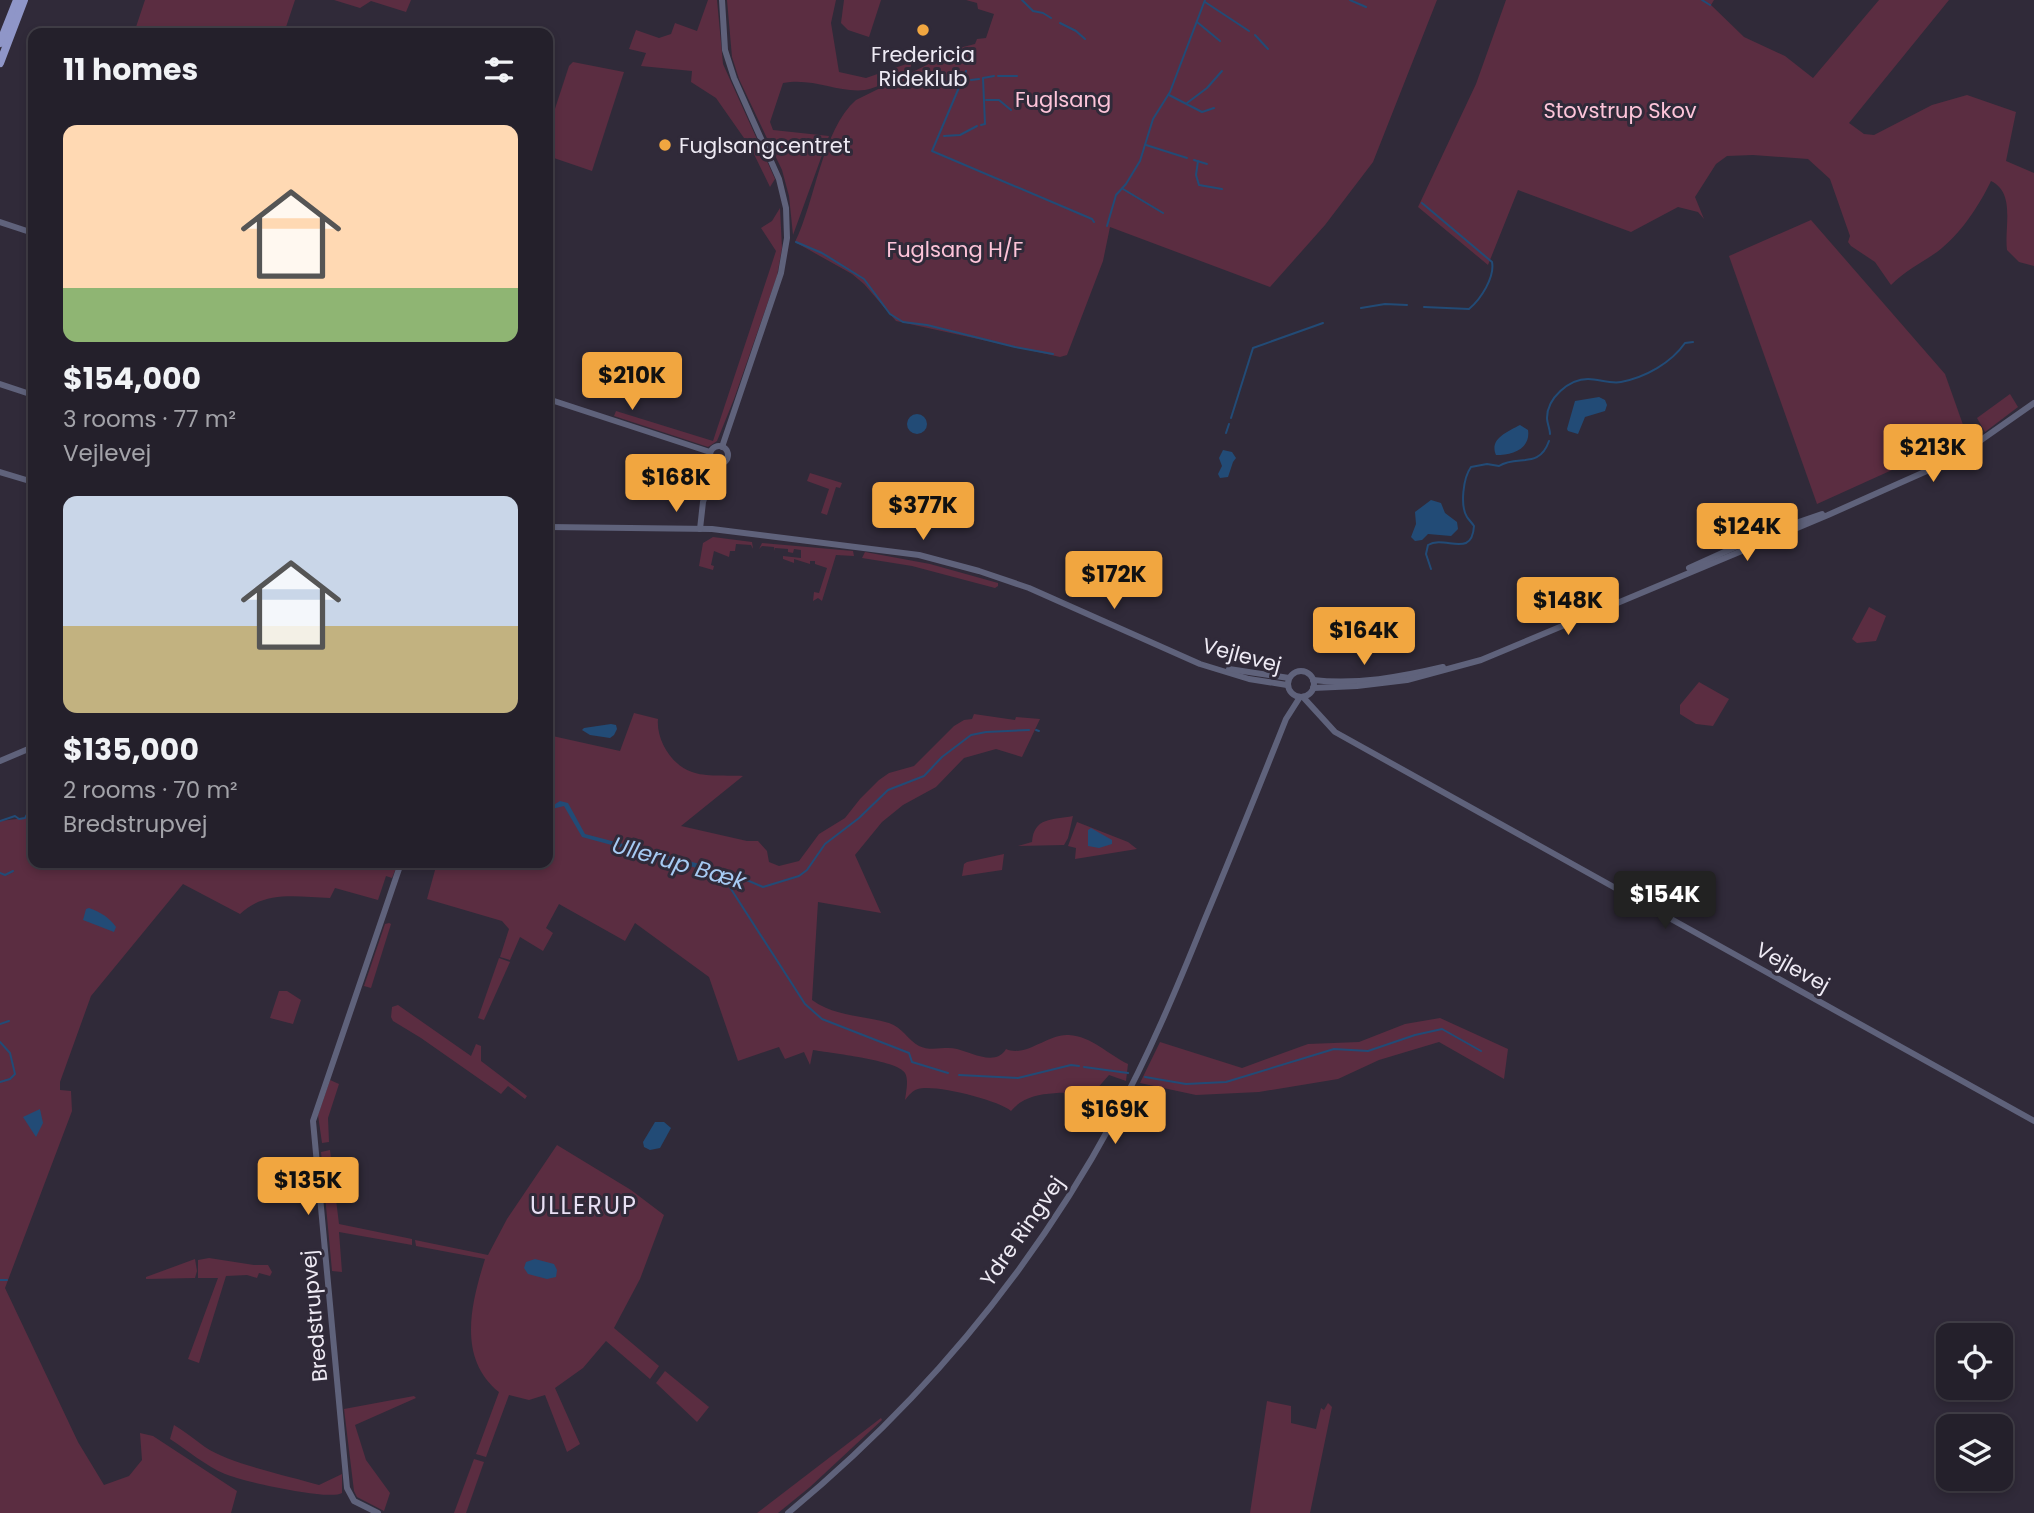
<!DOCTYPE html>
<meta charset="utf-8">
<style>
:root{--surface:#24202b;--page:#302d37;--text:#f1f3f6;--muted:#a3a3a9;--line:#413e47;--accent:#f1a640}
body{margin:0;font-family:Poppins,sans-serif;background:var(--page);color:var(--text);height:100vh;display:flex;flex-direction:column;font-size:26px;white-space:nowrap}
*{box-sizing:border-box;margin:0}
p{font-size:23px;color:var(--muted)}
.icon{flex:none;width:38px;height:38px;fill:none;stroke:currentColor;stroke-width:2;stroke-linecap:round;stroke-linejoin:round}
.map{position:relative;flex:1;overflow:hidden}
.sheet{position:absolute;left:28px;top:28px;width:525px;height:840px;display:flex;flex-direction:column;background:var(--surface);border-radius:14px;box-shadow:0 4px 10px #0003,0 0 0 2px var(--line)}
.sheet>*{flex:none}
.buttons{position:absolute;left:1936px;top:1323px;display:grid;gap:14px}
.buttons a{display:grid;place-items:center;width:77px;height:77px;border-radius:14px;background:var(--surface);box-shadow:0 4px 10px #0003,0 0 0 2px var(--line);font-size:35px}
.price{position:absolute;translate:-50% -60px;padding:0 16px;border-radius:7px;background:var(--accent);color:#111;font-size:23px;line-height:46px;filter:drop-shadow(0 2px 4px #0008)}
.price::after{content:'';position:absolute;left:50%;top:42px;width:21px;height:16px;margin-left:-10px;background:inherit;clip-path:polygon(0 0,100% 0,50% 100%)}
.price.active{background:#222;color:#fff}
ul{padding:0;list-style:none}
li{display:grid;align-content:center;gap:14px;height:371px;padding:0 35px}
li span{display:grid;place-items:center;height:217px;border-radius:14px;color:#555}
li>.icon{margin-inline-start:auto}
span .icon{width:126px;height:126px;fill:#fffc;stroke-width:1}
li b{font-size:30px}
h2{display:flex;justify-content:space-between;align-items:center;height:84px;padding:0 35px;font-size:30px}
.map>svg:first-child{display:block}
</style>
<div class="map">
<svg width="2034" height="1513" viewBox="0 0 2034 1513">
<rect width="100%" height="100%" fill="#302a39"/>
<g fill="#5b2d41">
<path d="M145 0H295L284 33H134Z"/>
<path d="M334 0H411L406 12 371 1 360 8Z"/>
<path d="M708 0H717L723 64 775 179 770 187 751 148 716 98 691 82 692 71 641 66 646 53 629 49 636 30 659 38 671 34 675 23 697 31Z"/>
<path d="M727 0H836L831 23 839 72 866 78 912 62 910 69C897 75 879 88 865 90 837 93 813 77 783 83L770 122 773 130 829 136 793 235 789 196 782 170 739 79 732 57Z"/>
<path d="M844 0H881L869 37 848 30 841 23Z"/>
<path d="M966 0H1437L1373 162 1325 225 1270 287 1110 227 1103 261 1067 355 1060 357 896 321 864 284 852 274 795 242C815 202 822 130 856 100L963 47 975 44 977 39 986 38 994 14 978 9 977 3Z"/>
<path d="M1506 0H1714L1711 5 1744 37 1785 56 1813 78 1879 0H1949L1849 123 1864 134 1874 135 1932 105 1967 95 2016 112 2006 161 2034 173V266L2019 262 2007 250C2004 227 2016 193 1991 181 1979 206 1960 235 1937 252 1921 263 1905 271 1891 285L1875 262 1851 246 1848 242 1850 236 1830 179 1808 159 1753 155 1727 156 1716 164 1695 197 1704 219 1698 212 1678 207 1631 232 1518 190 1488 265 1418 207 1476 84Z"/>
<path d="M573 62 624 72 592 171 548 156V130L569 66Z"/>
<path d="M780 208 782 248 777 276 734 399 717 441 708 447 614 416 616 411 713 441 776 251 761 228 772 221Z"/>
<path d="M1811 220 1945 374 1967 436 1817 504 1729 256Z"/>
<path d="M2010 394 2018 407 1985 432 1977 418Z"/>
<path d="M810 473 842 483 840 488 836 487 827 515 821 513 829 489 807 481Z"/>
<path d="M713 537 752 542 753 549 751 545 736 544 735 551H730L729 557 714 551 711 565 714 566 713 570 699 566 703 543Z"/>
<path d="M762 543 853 551 854 556 836 555 822 601 818 598 813 601 814 592 819 593 827 568 815 564V561H810V564L794 559V563L783 559V556L801 558V550L794 549 793 553 788 552V549L775 548V551L774 547 762 546 759 549Z"/>
<path d="M865 552 930 564 998 583V586L995 588 912 566 862 558Z"/>
<path d="M1869 607 1886 616 1876 641 1857 643 1852 639Z"/>
<path d="M1699 682 1729 699 1713 726 1696 724 1680 714V705Z"/>
<path d="M634 713 658 719C656 739 671 765 692 772 704 777 729 775 743 776L681 826 747 841H758L767 851 769 862 779 866 799 861 819 834 845 818 860 799 879 780 889 773 914 766 954 726 964 720 972 719 974 714 1015 720 1016 717 1040 719 1022 757 996 749 964 758 936 787 903 805 882 822 855 855 881 913 818 902 812 1000C836 1017 862 1015 889 1023 902 1027 908 1040 919 1046 931 1052 945 1046 957 1049 970 1052 996 1067 1006 1049 1026 1058 1048 1033 1069 1035 1091 1036 1109 1055 1128 1064L1126 1081 1109 1075 1095 1091C1069 1095 1030 1087 1011 1111 998 1100 935 1084 918 1089 912 1091 909 1095 905 1100 906 1092 909 1080 905 1073 898 1060 829 1053 813 1050L810 1065 804 1052 785 1059 779 1047 738 1061 709 977 635 923 625 941 559 904 546 928 553 933 543 951 520 937 510 960 500 957 509 929 502 921 427 899 437 863H548V813L550 810 548 804V735L620 751Z"/>
<path d="M33 804V863H398L392 878 386 876 378 900 335 888 330 898C298 897 265 890 240 914L183 884 91 996 60 1082V1090L71 1091 72 1111 5 1288 78 1442 104 1485 129 1476 142 1460 140 1433 153 1436 237 1491 231 1513H0V821L25 818Z"/>
<path d="M1073 816 1068 838 1064 845 1018 846 1032 842C1034 817 1052 820 1073 816Z"/>
<path d="M1077 822 1128 842 1137 849 1075 859 1076 848 1068 846Z"/>
<path d="M1004 854 1002 870 962 876 964 864 967 862Z"/>
<path d="M389 923 391 924 371 988 364 986 385 924Z"/>
<path d="M499 958 510 962 484 1020 478 1018Z"/>
<path d="M279 991H287L301 1000 293 1024 270 1018Z"/>
<path d="M398 1005 471 1056 476 1044 481 1046V1061L527 1096 525 1099 508 1086 501 1094 421 1038 393 1021 391 1017 392 1007Z"/>
<path d="M1440 1018 1508 1049 1504 1079 1439 1042 1379 1060 1338 1079 1259 1092 1196 1095 1140 1083 1160 1042 1242 1068 1308 1044 1359 1042 1405 1024Z"/>
<path d="M330 1080 339 1084 328 1118 329 1142 322 1143 318 1115Z"/>
<path d="M557 1145 631 1190 664 1215 640 1279 614 1328 659 1366 650 1379 606 1341 583 1368 555 1388 580 1444 567 1452 545 1395 529 1400 509 1395 486 1457 476 1454 499 1392C457 1358 471 1304 485 1259L416 1246 415 1240 488 1255 507 1219Z"/>
<path d="M330 1150 339 1224 412 1239V1245L339 1232 342 1272 332 1271 321 1152Z"/>
<path d="M209 1258 254 1265H268L272 1272 270 1276 259 1273 257 1278 247 1275 226 1276 199 1363 188 1359 218 1278H198V1260Z"/>
<path d="M195 1259 197 1271 195 1278 146 1279V1277Z"/>
<path d="M665 1371 709 1407 697 1422 656 1383Z"/>
<path d="M414 1396 416 1398 355 1425 366 1460 390 1493 384 1511 357 1497 354 1491 344 1409Z"/>
<path d="M1267 1401 1291 1406V1423L1316 1429 1321 1408 1324 1410 1328 1403 1332 1407 1310 1513H1250Z"/>
<path d="M881 1418 882 1420 810 1487 778 1513H757Z"/>
<path d="M174 1425C186 1432 195 1440 205 1447 230 1464 289 1476 319 1485L342 1474V1493C330 1501 241 1481 225 1474 206 1466 187 1450 170 1439Z"/>
<path d="M474 1459 484 1462 466 1513H454Z"/>
</g>
<g fill="#224b76">
<path d="M1599 397 1605 400 1607 405 1605 411 1585 417 1578 434 1568 431 1567 429 1575 401Z"/>
<circle cx="917" cy="424" r="10"/>
<path d="M1520 425 1528 430C1531 449 1512 455 1496 455 1489 439 1507 432 1520 425Z"/>
<path d="M1223 450 1232 452 1236 458 1233 462 1228 477 1220 478 1218 474 1222 466 1219 458Z"/>
<path d="M1431 500 1441 503 1445 513 1457 522 1458 529 1451 536 1428 534 1422 540 1415 541 1411 537 1416 524 1415 512Z"/>
<path d="M611 724 616 725 617 729 614 735 610 738 590 735 582 730 584 728Z"/>
<path d="M548 799 552 806 560 801 568 803 585 834 738 874 735 877 719 874 582 837 564 806 552 809 548 813Z"/>
<path d="M1091 828 1112 840V844L1099 848 1088 846V830Z"/>
<path d="M89 908C100 912 109 917 116 927L114 932 83 920 86 909Z"/>
<path d="M40 1109 43 1123 36 1137 23 1117Z"/>
<path d="M655 1122H664L671 1128 660 1148 650 1150 644 1147 643 1142Z"/>
<path d="M535 1259 554 1264 557 1270 556 1277 547 1279 528 1274 524 1268 526 1262Z"/>
</g>
<g fill="none" stroke-linecap="round" stroke-linejoin="round">
<g stroke="#224b76" stroke-width="2">
<path d="M1022 0 1033 11 1043 13 1051 18"/>
<path d="M1350 0 1366 7"/>
<path d="M1702 0 1710 5"/>
<path d="M1205 2 1249 31"/>
<path d="M1197 22 1220 41"/>
<path d="M1060 23 1076 31 1085 39"/>
<path d="M1255 35 1268 49"/>
<path d="M966 71 932 151 1092 219 1094 222"/>
<path d="M998 76H1017"/>
<path d="M971 80 979 79"/>
<path d="M1169 95 1202 112 1214 108"/>
<path d="M986 100H999L1011 110"/>
<path d="M1187 103 1207 88 1222 71"/>
<path d="M981 125 985 124 983 78 994 76"/>
<path d="M944 136 960 135 977 126"/>
<path d="M1146 145 1187 158"/>
<path d="M1194 160 1207 164"/>
<path d="M1198 161 1196 175 1199 185 1222 189"/>
<path d="M1123 189 1163 213"/>
<path d="M1422 203 1492 262C1495 277 1481 299 1469 309L1424 307"/>
<path d="M1107 226 1116 195 1126 184 1140 161 1153 119 1170 92 1205 0"/>
<path d="M796 242 822 253 864 279 890 314 903 322 927 325 1015 347 1053 354"/>
<path d="M1361 308 1385 304 1407 305"/>
<path d="M1231 418 1253 348 1323 323"/>
<path d="M1226 433 1229 424"/>
<path d="M1550 434C1550 429 1547 423 1547 418 1547 398 1569 379 1588 379 1599 379 1610 384 1621 382 1646 377 1671 363 1685 343L1693 342"/>
<path d="M1431 569 1426 554 1428 545C1445 535 1472 559 1474 526 1472 523 1469 520 1467 517 1460 506 1463 478 1471 467L1487 464 1499 466C1517 454 1539 470 1549 441"/>
<path d="M1036 730 1039 731"/>
<path d="M0 821 15 816 19 819 25 818 33 804"/>
<path d="M0 873 5 875 13 871"/>
<path d="M722 875 805 1004 822 1019 909 1053 912 1062 948 1073"/>
<path d="M735 875 763 887 799 876 807 870 825 844 859 818 888 790 924 776 942 757 971 735 986 732 1029 730"/>
<path d="M0 1024 9 1021"/>
<path d="M0 1042 10 1053 15 1074 10 1079 0 1082"/>
<path d="M1084 1067 1128 1073"/>
<path d="M959 1075 1018 1078 1071 1065 1079 1066"/>
<path d="M1145 1077 1186 1084 1226 1082 1334 1049 1368 1051 1415 1035 1442 1029 1481 1051"/>
<path d="M0 1280H7"/>
</g>
<g stroke="#5f627b" stroke-width="6">
<path d="M0 222 33 233"/>
<path d="M0 384 33 395"/>
<path d="M548 399 710 452"/>
<circle cx="719" cy="455" r="9"/>
<path d="M722 447 781 273 787 238 786 208 779 179 734 78 725 50 722 0"/>
<path d="M0 472 33 482"/>
<path d="M548 527 712 529 919 555 979 571 1029 588 1200 664 1249 679 1287 685"/>
<path d="M700 529 703 502 716 463"/>
<path d="M1689 568 1764 534 1822 514"/>
<path d="M1229 669 1289 678"/>
<circle cx="1301" cy="684" r="13"/>
<path d="M1313 680C1357 685 1401 677 1443 667"/>
<path d="M1313 688 1357 686 1407 680 1481 660 1828 515 1929 470 1964 452 2034 403"/>
<path d="M1303 697 1335 732 2034 1121"/>
<path d="M0 761 33 747"/>
<path d="M378 1513 354 1501 347 1488 313 1121 401 863"/>
<path d="M788 1513C921 1403 1032 1271 1114 1119 1149 1055 1177 988 1204 921 1232 854 1259 787 1286 719L1300 697"/>
</g>
<g stroke="#8f96c8" stroke-width="8">
<path d="M0 43 17 0"/>
<path d="M0 63 24 0"/>
</g>
</g>
<g fill="#f1a640" stroke="#302a39" stroke-width="2.5">
<circle cx="923" cy="30" r="7"/>
<circle cx="665" cy="145" r="7"/>
</g>
<g text-anchor="middle" dominant-baseline="central" stroke-width="6" stroke-linejoin="round" paint-order="stroke">
<g font-size="21" fill="#eeeaf4" stroke="#302a39">
<text x="923" y="54">Fredericia<tspan x="923" dy="24">Rideklub</tspan></text>
<text x="679" y="145" text-anchor="start">Fuglsangcentret</text>
</g>
<g font-size="21" fill="#fdc4d9" stroke="#302a39">
<text x="1063" y="99">Fuglsang</text>
<text x="1620" y="110">Stovstrup Skov</text>
<text x="955" y="249">Fuglsang H/F</text>
</g>
<g font-size="21" fill="#eeeaf4" stroke="#302a39">
<text transform="translate(1242 655) rotate(15)">Vejlevej</text>
<text transform="translate(1793 967) rotate(29)">Vejlevej</text>
<text transform="translate(1022 1231) rotate(-55)">Ydre Ringvej</text>
<text transform="translate(314 1316) rotate(-95)">Bredstrupvej</text>
</g>
<g font-size="23" font-style="italic" fill="#a6caf3" stroke="#302a39">
<text transform="translate(679 863) rotate(16)">Ullerup Bæk</text>
</g>
<g font-size="24" letter-spacing="2" fill="#e8e0f4" stroke="#302a39">
<text x="584" y="1205">ULLERUP</text>
</g>
</g>
</svg>
<div class="buttons">
<a><svg class="icon" aria-label="locate" viewBox="0 0 24 24"><circle cx="12" cy="12" r="6"/><path d="M12 2v4M12 18v4M2 12h4M18 12h4"/></svg></a>
<a><svg class="icon" aria-label="layers" viewBox="0 0 24 24"><path d="M12 4l9 5-9 5-9-5zM3 14l9 5 9-5"/></svg></a>
</div>
<b class="price" style="left:632px;top:412px">$210K</b>
<b class="price" style="left:1933px;top:484px">$213K</b>
<b class="price" style="left:676px;top:514px">$168K</b>
<b class="price" style="left:923px;top:542px">$377K</b>
<b class="price" style="left:1747px;top:563px">$124K</b>
<b class="price" style="left:1114px;top:611px">$172K</b>
<b class="price" style="left:1568px;top:637px">$148K</b>
<b class="price" style="left:1364px;top:667px">$164K</b>
<b class="price active" style="left:1665px;top:931px">$154K</b>
<b class="price" style="left:1115px;top:1146px">$169K</b>
<b class="price" style="left:308px;top:1217px">$135K</b>
<section class="sheet">
<h2>11 homes<svg class="icon" aria-label="filters" viewBox="0 0 24 24"><path d="M4 7h16M4 17h16"/><circle cx="9" cy="7" r="2"/><circle cx="15" cy="17" r="2"/></svg></h2>
<ul>
<li><span style="background:linear-gradient(#ffd9b3 75%,#8fb573 0)"><svg class="icon" aria-label="home" viewBox="0 0 24 24"><path d="M3 11l9-7 9 7M6 9v11h12V9"/></svg></span><div><b>$154,000</b><p>3 rooms · 77 m²</p><p>Vejlevej</p></div></li>
<li><span style="background:linear-gradient(#c9d6e8 60%,#c2b280 0)"><svg class="icon" aria-label="home" viewBox="0 0 24 24"><path d="M3 11l9-7 9 7M6 9v11h12V9"/></svg></span><div><b>$135,000</b><p>2 rooms · 70 m²</p><p>Bredstrupvej</p></div></li>
</ul>
</section>
</div>
